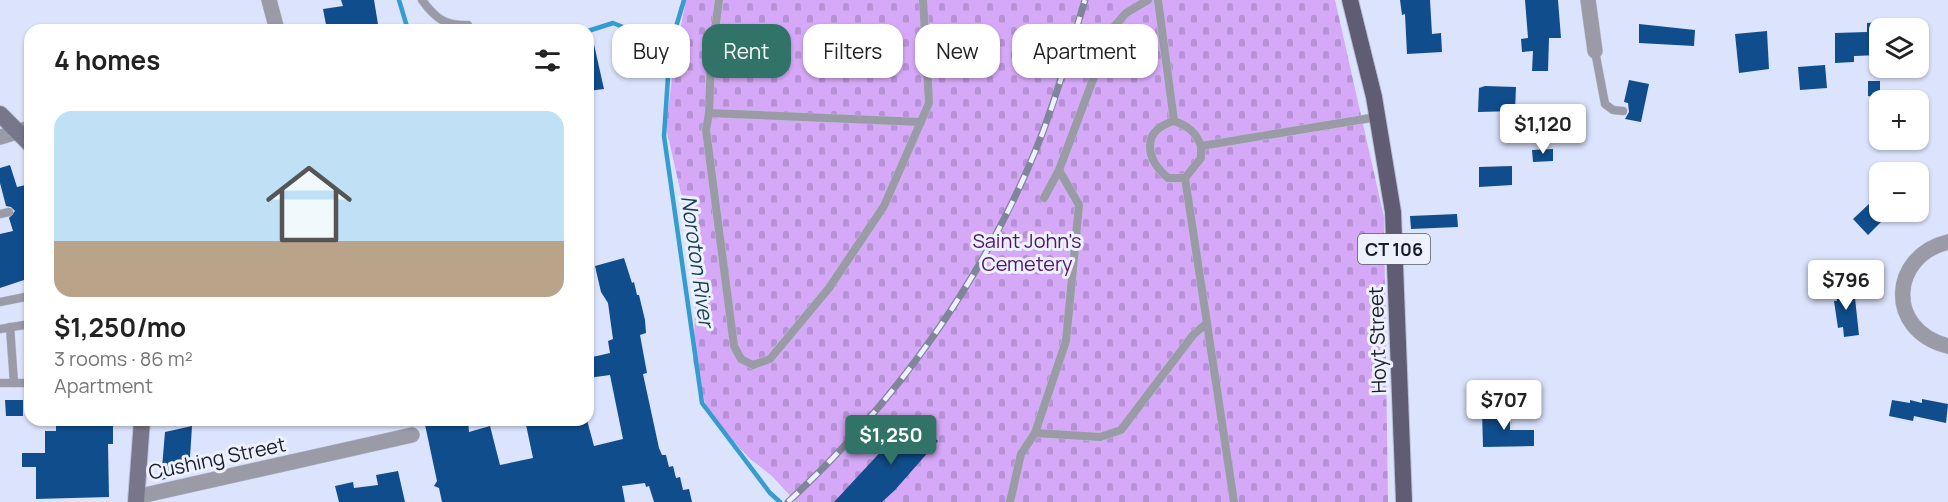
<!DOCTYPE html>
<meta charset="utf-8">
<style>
:root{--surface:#fff;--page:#f6f6f6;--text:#222;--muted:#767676;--accent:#317467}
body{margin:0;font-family:Manrope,sans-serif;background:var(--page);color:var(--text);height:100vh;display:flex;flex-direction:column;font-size:22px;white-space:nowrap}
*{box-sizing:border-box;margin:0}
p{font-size:20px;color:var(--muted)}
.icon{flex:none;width:33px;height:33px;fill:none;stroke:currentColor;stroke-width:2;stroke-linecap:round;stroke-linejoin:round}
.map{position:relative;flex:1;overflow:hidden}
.sheet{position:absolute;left:24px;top:24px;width:570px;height:402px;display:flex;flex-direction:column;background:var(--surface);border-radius:18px;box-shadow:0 2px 4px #0004}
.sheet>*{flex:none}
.banner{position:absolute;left:612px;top:24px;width:570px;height:54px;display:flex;gap:12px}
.controls{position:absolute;left:1869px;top:18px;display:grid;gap:12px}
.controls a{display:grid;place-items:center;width:60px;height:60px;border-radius:12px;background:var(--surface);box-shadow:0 2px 4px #0004;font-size:30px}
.price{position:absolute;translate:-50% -51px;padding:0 14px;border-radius:6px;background:#fff;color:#222;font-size:20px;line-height:39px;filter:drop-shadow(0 2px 3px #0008)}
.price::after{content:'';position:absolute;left:50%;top:36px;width:18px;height:14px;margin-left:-9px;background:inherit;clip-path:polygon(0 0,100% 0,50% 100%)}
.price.on{background:var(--accent);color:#fff}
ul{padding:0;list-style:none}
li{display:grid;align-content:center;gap:12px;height:318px;padding:0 30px}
li span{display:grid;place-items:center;height:186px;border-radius:18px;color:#555}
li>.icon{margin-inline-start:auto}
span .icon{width:108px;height:108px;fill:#fffc;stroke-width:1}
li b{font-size:26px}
h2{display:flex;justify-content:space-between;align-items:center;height:72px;padding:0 30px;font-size:26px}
.tag{padding:0 21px;border-radius:18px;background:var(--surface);box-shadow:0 2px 4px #0004;font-size:21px;line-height:54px}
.tag.on{background:var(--accent);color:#fff}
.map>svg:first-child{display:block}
</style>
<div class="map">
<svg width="1948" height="502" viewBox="0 0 1948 502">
<defs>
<pattern id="cemetery-stones" width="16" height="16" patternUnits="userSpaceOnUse" patternTransform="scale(1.5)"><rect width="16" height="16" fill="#d6a9f8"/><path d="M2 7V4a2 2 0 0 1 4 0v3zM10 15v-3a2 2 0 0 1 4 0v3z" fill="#b791d5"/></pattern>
</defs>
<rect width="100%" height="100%" fill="#dce4fd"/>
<path fill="url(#cemetery-stones)" d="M686 0H1335L1384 217 1388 502H796L772 476 749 458 708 413 693 362 697 265 666 127 674 61Z"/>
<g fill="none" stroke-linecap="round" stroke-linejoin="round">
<g stroke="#349ccf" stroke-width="4.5">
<path d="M399 0 408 30"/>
<path d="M684 0 670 47 664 136 702 403 770 493 780 502"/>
<path d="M588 31 613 23 623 27"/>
<path d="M650 38 670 47"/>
</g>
</g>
<g fill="#104d8c">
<path d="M341 0H374L379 30H327L323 9 343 6Z"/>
<path d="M1400 0H1430L1432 34 1441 33 1442 52 1407 54 1405 14 1402 15Z"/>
<path d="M1525 0H1558L1561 38H1549L1548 71H1532L1533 51 1522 52 1521 39 1528 38Z"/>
<path d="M1880 22V55L1854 56V62L1835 63V33L1867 32V23Z"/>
<path d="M1639 24 1695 30 1694 46 1639 43Z"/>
<path d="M1767 31 1769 69 1739 73 1735 34Z"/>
<path d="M593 40 604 89 588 91V41Z"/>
<path d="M1825 65 1827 88 1800 90 1798 67Z"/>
<path d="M1629 80 1649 84 1641 122 1625 119 1629 112 1628 103 1624 102Z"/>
<path d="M1868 81H1880V98L1868 96Z"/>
<path d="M1485 86 1516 87 1515 111 1478 112 1479 88Z"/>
<path d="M1553 149V161L1533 162 1532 150Z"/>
<path d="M10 165 17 187 30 184V278L0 288V234L13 231 9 218 15 211 11 207 6 206 0 183V168Z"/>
<path d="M1512 166V185L1479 187V167Z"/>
<path d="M1880 199V212L1885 218 1868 235 1853 219 1870 203 1873 206Z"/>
<path d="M1457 214 1458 227 1411 229 1410 216Z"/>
<path d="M624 258 632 283 634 282 637 295H639L645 320 646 333 640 335 647 373 643 374 659 448 662 455H666L669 467 673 466 676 478 680 477 683 490 689 489 692 502H654L649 486 646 487 645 483 622 486 625 502H442L439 488 434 486 437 481 424 420H468L469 432 490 426 500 465 533 458 525 420H587L594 446 623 439 610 375 588 378V358L610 353 608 341 613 339 608 303 601 292 595 266Z"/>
<path d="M1850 285 1852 298H1855L1859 335 1844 337 1843 327 1838 328 1834 301H1837L1835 287Z"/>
<path d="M1922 399 1948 404 1946 423 1914 416 1913 421 1889 416 1892 400 1910 403V400L1922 403Z"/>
<path d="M5 400H23V416H6Z"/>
<path d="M1482 411H1510V430H1534V446L1483 447Z"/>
<path d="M912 418 938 441 895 490 882 502H834Z"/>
<path d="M56 420H113V444H108L109 497 36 499V467H22V453H45V431H56Z"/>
<path d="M192 426 189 473 161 480 165 432Z"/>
<path d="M398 471 405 502H339L335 486 353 482 354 488 378 485 376 475Z"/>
</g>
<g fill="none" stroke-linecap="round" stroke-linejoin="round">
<defs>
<g id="service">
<path d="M422 0C435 18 445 26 468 25"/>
<path d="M1158 0 1174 121C1188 126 1196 132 1201 146L1377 117"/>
<path d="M1595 51 1605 104 1613 110 1623 111"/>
<path d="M709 113 711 59 719 0"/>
<path d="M1174 121C1140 131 1146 159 1168 178H1185"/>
<path d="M921 122 709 113 706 130 734 346 741 359 753 365 770 359 829 288 884 206 929 103 923 0"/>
<path d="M1201 146V158L1185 178 1234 502"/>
<path d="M1044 198 1059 170 1112 29 1126 13 1148 0"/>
<path d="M0 214 9 212"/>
<path d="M0 302 30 296"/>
<path d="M10 327 14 383"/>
<path d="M0 329 30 324"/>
<path d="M0 383H30"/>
<path d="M1035 433 1066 341 1079 205 1059 170"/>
<path d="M1010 502 1021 454 1035 433 1100 437 1121 430 1193 335 1207 323"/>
</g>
<g id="minor">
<path d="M269 0 277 30"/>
<path d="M1588 0 1595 51"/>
<path d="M0 137 30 128"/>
<path d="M1948 242C1890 256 1885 330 1948 346"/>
<path d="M136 497 412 435"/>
</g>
<g id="secondary">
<path d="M0 114 30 144"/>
<path d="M136 502 142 420"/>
</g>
<path id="primary" d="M1350 0 1374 97 1393 212 1404 502"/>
</defs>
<use href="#service" stroke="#b9c0d7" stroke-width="9"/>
<use href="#minor" stroke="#b9c0d7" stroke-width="16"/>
<use href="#secondary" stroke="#b9c0d7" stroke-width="18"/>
<use href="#primary" stroke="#b9c0d7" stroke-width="18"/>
<use href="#service" stroke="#9b9aa7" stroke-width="8"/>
<use href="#minor" stroke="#9b9aa7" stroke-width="15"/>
<use href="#secondary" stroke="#78768a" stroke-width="16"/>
<use href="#primary" stroke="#605c74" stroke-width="16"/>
<defs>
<path id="rail" d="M788 502C895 403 982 282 1037 147 1056 100 1070 49 1085 0"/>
</defs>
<use href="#rail" stroke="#808699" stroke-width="7"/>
<use href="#rail" stroke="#edf1fe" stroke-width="4.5" stroke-dasharray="14" stroke-linecap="butt"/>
</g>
<g text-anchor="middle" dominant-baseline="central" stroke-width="6" stroke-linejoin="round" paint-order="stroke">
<rect fill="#edf1fe" stroke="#595d68" stroke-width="1.5" x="1358" y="234" width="72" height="30" rx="4.5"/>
<g font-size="18" font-weight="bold" fill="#191d28">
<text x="1394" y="249">CT 106</text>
</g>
<g font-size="20" fill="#501471" stroke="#edf1fe">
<text x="1027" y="240">Saint John's<tspan x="1027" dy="23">Cemetery</tspan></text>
</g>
<g font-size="20" fill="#191d28" stroke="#edf1fe">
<text transform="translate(1377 340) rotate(-92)">Hoyt Street</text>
<text transform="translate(217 458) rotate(-12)">Cushing Street</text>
</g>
<g font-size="21" font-style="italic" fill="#143f55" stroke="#edf1fe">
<text transform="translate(698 261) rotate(82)">Noroton River</text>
</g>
</g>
</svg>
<div class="controls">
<a><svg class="icon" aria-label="layers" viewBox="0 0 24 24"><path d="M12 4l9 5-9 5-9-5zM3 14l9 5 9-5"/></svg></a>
<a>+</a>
<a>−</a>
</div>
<b class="price" style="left:1543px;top:155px">$1,120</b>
<b class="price" style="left:1846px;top:311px">$796</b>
<b class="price" style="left:1504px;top:431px">$707</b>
<b class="price on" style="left:891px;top:466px">$1,250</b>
<div class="banner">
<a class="tag">Buy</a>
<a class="tag on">Rent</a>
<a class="tag">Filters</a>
<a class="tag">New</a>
<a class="tag">Apartment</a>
</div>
<section class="sheet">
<h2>4 homes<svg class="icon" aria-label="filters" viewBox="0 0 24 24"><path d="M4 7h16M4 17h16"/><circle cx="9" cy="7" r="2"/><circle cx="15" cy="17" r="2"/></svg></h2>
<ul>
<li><span style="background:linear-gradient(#bfe0f5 70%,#b9a48a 0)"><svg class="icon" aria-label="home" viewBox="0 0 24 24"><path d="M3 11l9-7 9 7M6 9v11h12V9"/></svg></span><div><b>$1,250/mo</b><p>3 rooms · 86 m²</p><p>Apartment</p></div></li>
</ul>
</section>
</div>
